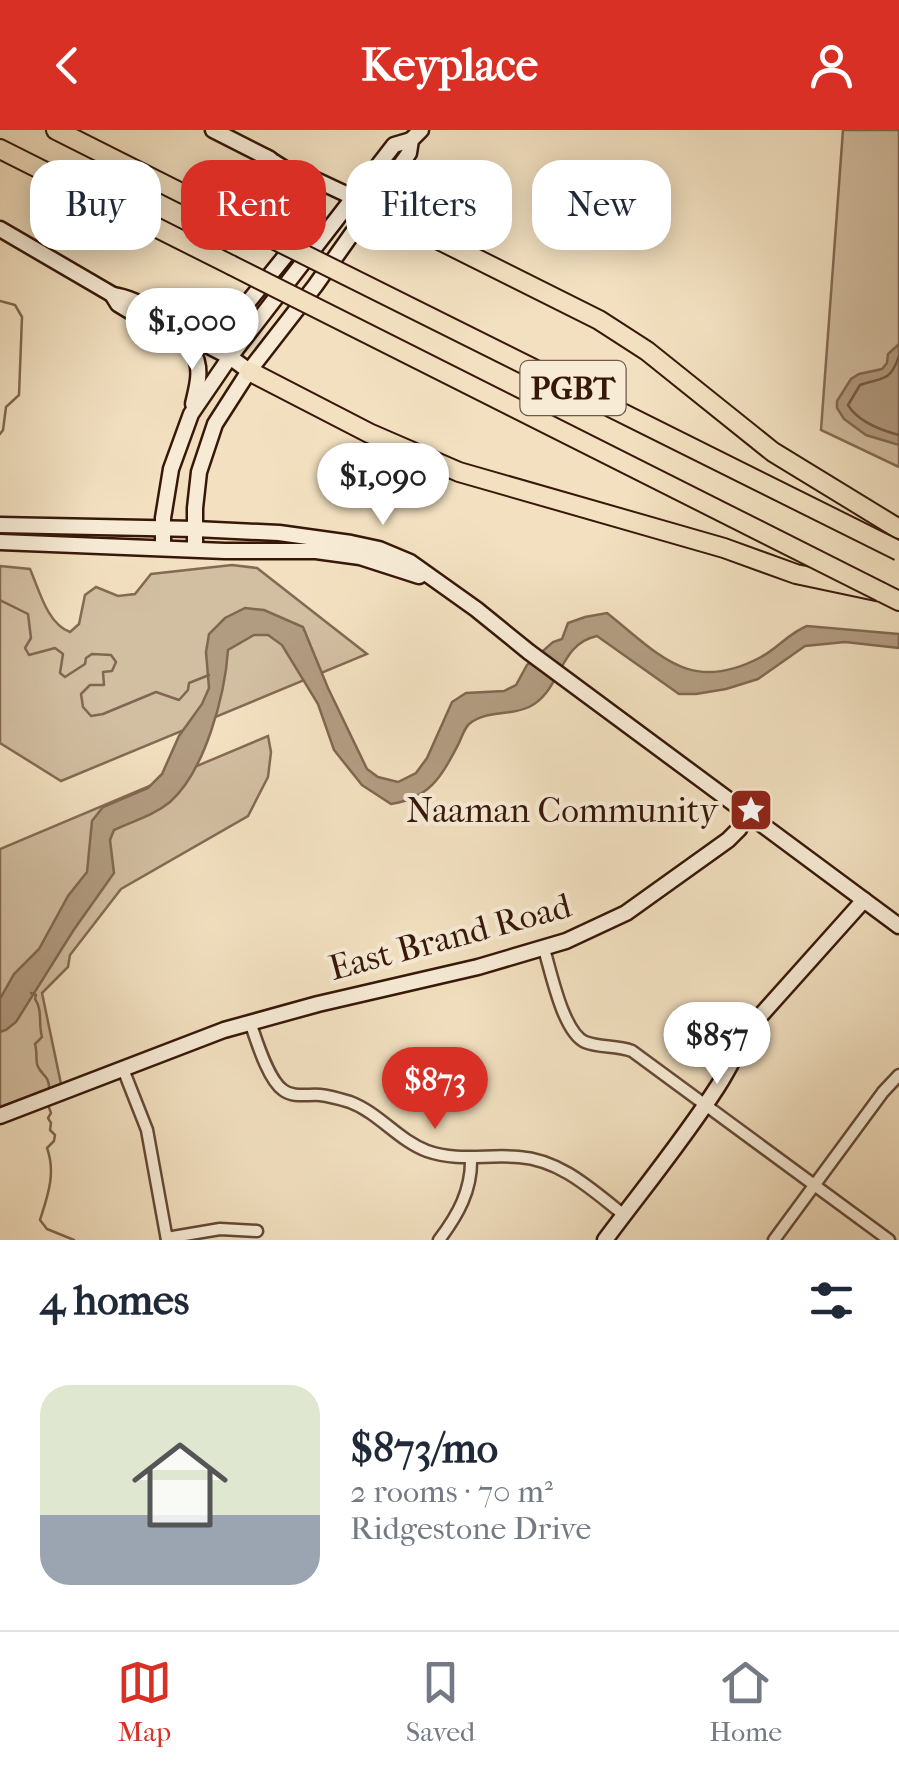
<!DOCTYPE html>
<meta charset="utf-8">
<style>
:root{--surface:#fff;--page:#f2f2f3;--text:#1f2937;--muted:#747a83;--line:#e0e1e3;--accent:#d93025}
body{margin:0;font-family:"IM FELL French Canon",serif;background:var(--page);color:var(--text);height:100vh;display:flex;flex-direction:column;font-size:38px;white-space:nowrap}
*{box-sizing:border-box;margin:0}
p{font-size:32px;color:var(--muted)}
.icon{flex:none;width:55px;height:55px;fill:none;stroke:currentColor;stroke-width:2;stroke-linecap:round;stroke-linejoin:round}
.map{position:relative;height:1110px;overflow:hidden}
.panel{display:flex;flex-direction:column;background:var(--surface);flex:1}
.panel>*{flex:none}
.banner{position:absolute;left:30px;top:30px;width:840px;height:90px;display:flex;gap:20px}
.price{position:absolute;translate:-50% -85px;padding:0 22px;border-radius:35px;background:#fff;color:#222;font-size:32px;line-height:65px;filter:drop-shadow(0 2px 5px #0008)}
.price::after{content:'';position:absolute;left:50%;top:60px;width:30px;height:22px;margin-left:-15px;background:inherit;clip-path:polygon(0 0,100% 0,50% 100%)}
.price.on{background:var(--accent);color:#fff}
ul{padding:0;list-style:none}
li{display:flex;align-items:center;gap:30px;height:250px;padding:0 40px}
li span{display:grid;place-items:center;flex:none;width:280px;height:200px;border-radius:30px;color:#555}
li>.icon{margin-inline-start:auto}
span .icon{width:120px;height:120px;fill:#fffc;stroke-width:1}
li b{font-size:42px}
h2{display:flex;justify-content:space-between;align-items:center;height:120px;padding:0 40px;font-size:42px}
.chip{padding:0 35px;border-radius:30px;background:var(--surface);box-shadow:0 5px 25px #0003;font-size:35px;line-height:90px}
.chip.on{background:var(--accent);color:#fff}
header{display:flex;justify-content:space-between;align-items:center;height:130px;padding:0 40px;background:var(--accent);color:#fff;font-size:45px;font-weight:700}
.tabs{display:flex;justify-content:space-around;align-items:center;height:140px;border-top:2px solid var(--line);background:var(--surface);font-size:28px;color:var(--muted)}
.tabs a{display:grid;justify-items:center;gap:5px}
.tabs .on{color:var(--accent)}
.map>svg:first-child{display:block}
</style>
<header><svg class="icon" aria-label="back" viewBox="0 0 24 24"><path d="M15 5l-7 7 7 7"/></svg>Keyplace<svg class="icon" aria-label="person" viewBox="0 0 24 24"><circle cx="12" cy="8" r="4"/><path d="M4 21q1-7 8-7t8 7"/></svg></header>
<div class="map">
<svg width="899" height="1110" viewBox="0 0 899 1110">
<rect width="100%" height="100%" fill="#f2e0c0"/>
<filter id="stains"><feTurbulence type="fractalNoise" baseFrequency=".002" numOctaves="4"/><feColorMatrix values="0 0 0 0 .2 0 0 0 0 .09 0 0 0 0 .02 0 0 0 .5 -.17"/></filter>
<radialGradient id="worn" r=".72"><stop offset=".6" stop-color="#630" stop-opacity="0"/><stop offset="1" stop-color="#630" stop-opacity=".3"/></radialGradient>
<g fill="#d2bea1" stroke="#846a54" stroke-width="2.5">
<path d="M843 0H899V337L821 300Z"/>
<path d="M232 435 257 438 367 524 61 651 0 613V436L30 439C39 459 47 494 70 502L79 494 85 465 96 457 118 466 135 464 151 444Z"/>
<path d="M268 606 271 622 268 647 248 686 121 759 70 825 68 837 42 863 61 954 0 977V719Z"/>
</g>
<g fill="#b29c81" stroke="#816751" stroke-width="2.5">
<path d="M899 214V315L866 305 844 289 837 278V271L851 249 859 244 882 239 887 233 888 224Z"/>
<path d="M245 478 264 480 303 497 328 558 367 639 378 647 398 652 416 643 427 628 452 572 466 563 504 561 516 555 527 535 553 512 562 509 568 493 585 487 607 483C660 525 690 565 761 527 778 518 789 503 807 496L899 504V518L845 512 805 516 758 549 726 559 696 564H679L597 506C558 514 562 561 529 577 511 586 485 580 469 594 464 599 461 609 458 615 441 647 430 668 391 674L362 655 334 620 318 574 282 515 268 505H254L228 520C225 565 205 641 170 672 153 686 133 691 114 700L110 710 114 743 73 801 16 892 6 900 0 902V869L14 844 39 819 68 766 87 742 92 691 103 677 148 658 162 644 179 606 202 574 209 558 206 522 209 504 225 488Z"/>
</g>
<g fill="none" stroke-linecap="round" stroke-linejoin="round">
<path stroke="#745a44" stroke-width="2.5" d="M899 226C890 253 882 247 860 255L848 275C858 292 880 300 899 305"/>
<g stroke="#816751" stroke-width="2.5">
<path d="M0 171 15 175 22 187 19 265 6 277 3 300 0 304"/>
<path d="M0 470 28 484 31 508 25 518 29 525 55 518 63 524 60 543 65 547 85 534 86 528 92 524 111 525 116 532 112 541 103 542 104 555H90L81 564 83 577 91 586 103 584 156 562 179 570 188 560 189 553 209 545"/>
<path d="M31 863 36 865 35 869C43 880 38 894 42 907L35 914C37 921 36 928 37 934 40 945 49 945 49 957"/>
<path d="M48 975 51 983 48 988 51 993 50 1000 55 1005 54 1011 47 1018C56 1043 48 1065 40 1090L47 1099 74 1110"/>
</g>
<defs>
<g id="street">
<path d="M544 819C551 842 563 902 585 912 600 918 616 915 632 921L889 1110"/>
<path d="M250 892C256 909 268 950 283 960 293 968 308 964 320 965 330 966 340 969 350 972 379 983 398 1010 427 1021 458 1032 488 1024 519 1027 561 1030 592 1060 624 1085"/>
<path d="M123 939 147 1000 167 1110"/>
<path d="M167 1108 220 1099 257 1101"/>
<path d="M439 1110C458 1085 472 1060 471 1028"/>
<path d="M774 1110 883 962 899 945"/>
</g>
<g id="secondary">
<path d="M213 0 270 29"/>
<path d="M404 31C403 55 401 76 423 91 430 96 438 100 444 105"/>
<path d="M299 42 361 71"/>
<path d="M0 99 120 169"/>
<path d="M113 165C145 169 186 206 218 200 223 198 227 195 232 192L308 98C327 58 295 46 266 27"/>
<path d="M113 166 118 174 191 218C203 237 198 253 193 274"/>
<path d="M174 198 230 227 249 241"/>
<path d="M0 395 195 399 279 403 351 413 379 419 410 432 476 479 529 522 899 796"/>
<path d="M0 412 225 421H316L360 427 419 446"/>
<path d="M163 417V388L171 339 191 284 230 227 394 15 411 10"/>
<path d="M195 419V378L199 342 215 294 249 241 315 156 409 23 411 10 421 0"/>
<path d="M0 986 224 900 318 874 478 837 566 811 626 783 728 710 739 699 748 684"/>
<path d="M605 1110C643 1059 684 1009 718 956 731 936 740 914 753 894L864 770"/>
</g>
<g id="highway">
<path d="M56 0 247 96"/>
<path d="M0 19 231 135"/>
<path d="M371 76 599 190 647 221 773 322 899 399"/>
<path d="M249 241 369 303 459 342 724 418 796 444 881 462 899 471"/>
</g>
</defs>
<use href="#street" stroke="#664936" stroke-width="15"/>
<use href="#secondary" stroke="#371708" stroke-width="19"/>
<use href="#highway" stroke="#371708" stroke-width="22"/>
<use href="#street" stroke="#f7ebd6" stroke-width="10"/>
<use href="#secondary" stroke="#f7ebd6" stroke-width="14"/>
<use href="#highway" stroke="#f2e0c0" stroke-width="18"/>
<defs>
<g id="highway-bridge">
<path d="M247 96 899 421"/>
<path d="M231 135 881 462"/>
</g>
</defs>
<use href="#highway-bridge" stroke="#371708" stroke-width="22" stroke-linecap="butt"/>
<use href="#highway-bridge" stroke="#f2e0c0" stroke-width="18"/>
</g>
<defs>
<symbol id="sight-square" viewBox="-11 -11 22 22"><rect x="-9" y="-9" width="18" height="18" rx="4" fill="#8f2418" stroke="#f7ebd6"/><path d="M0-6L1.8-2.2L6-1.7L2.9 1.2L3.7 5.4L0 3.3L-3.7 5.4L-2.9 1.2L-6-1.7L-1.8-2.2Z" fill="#fff"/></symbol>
</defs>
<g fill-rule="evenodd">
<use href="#sight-square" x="726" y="655" width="50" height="50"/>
</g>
<g text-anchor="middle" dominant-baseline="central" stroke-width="8" stroke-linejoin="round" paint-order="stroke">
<rect fill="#f7ebd6" stroke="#715746" stroke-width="2.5" x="520.5" y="231" width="105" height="54" rx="8"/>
<g font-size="32" font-weight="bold" fill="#371708">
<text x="573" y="258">PGBT</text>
</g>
<g font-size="35" fill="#371708" stroke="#f7ebd6" text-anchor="end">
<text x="718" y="680">Naaman Community</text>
</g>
<g font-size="35" fill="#371708" stroke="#f7ebd6">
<text transform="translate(450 807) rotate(-15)">East Brand Road</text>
</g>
</g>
<rect width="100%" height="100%" filter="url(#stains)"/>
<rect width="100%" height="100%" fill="url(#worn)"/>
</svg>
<b class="price" style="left:192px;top:243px">$1,000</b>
<b class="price" style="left:383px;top:398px">$1,090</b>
<b class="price" style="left:717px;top:957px">$857</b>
<b class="price on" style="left:435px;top:1002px">$873</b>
<div class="banner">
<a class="chip">Buy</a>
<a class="chip on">Rent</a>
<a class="chip">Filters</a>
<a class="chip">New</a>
</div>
</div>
<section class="panel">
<h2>4 homes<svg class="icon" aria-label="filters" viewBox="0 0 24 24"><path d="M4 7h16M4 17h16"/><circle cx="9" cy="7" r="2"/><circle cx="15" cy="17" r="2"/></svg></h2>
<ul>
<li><span style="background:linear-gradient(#dfe7d0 65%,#9aa5b1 0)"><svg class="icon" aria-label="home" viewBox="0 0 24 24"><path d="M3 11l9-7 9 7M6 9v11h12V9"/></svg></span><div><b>$873/mo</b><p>2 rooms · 70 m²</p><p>Ridgestone Drive</p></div></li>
</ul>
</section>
<nav class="tabs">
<a class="on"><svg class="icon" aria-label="map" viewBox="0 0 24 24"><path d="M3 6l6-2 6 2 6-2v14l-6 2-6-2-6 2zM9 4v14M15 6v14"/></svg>Map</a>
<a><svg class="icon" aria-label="saved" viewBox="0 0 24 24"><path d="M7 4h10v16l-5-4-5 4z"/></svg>Saved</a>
<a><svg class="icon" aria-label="home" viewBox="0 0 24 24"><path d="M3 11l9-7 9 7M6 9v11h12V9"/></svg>Home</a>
</nav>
